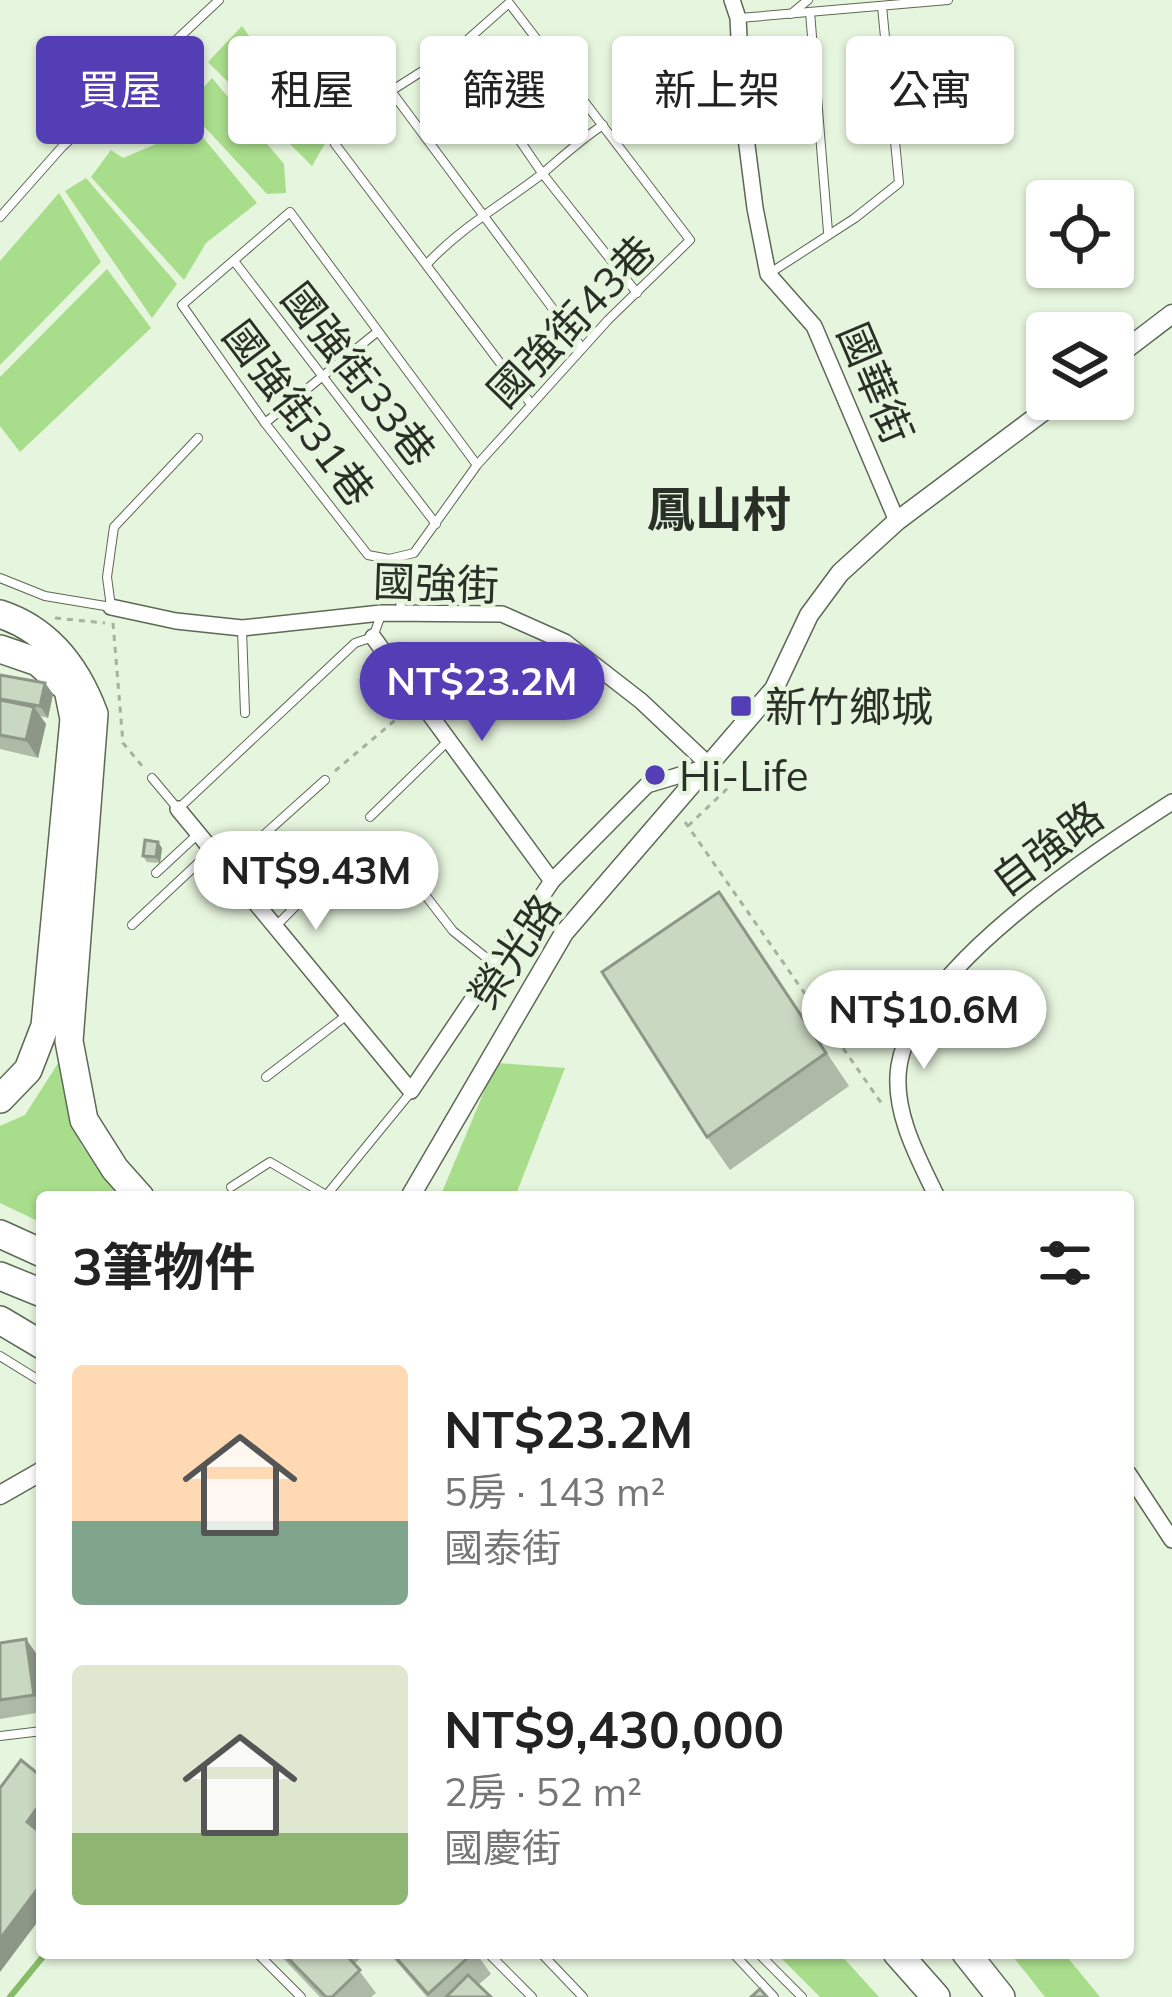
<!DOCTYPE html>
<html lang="zh-TW">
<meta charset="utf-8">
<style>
:root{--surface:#fff;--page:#f6f6f6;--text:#222;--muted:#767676;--accent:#533eb6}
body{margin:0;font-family:Mulish,"Noto Sans TC",sans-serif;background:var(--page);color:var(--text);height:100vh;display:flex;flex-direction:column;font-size:45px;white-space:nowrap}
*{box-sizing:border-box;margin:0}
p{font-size:39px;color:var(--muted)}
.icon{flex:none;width:66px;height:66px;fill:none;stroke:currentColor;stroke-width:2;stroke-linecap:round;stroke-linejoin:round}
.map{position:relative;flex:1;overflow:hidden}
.side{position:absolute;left:36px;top:1191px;width:1098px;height:768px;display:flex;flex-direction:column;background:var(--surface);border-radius:12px;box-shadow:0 3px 9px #0004}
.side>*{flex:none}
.hud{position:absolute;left:36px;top:36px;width:1101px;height:108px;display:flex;gap:24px}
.tools{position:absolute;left:1026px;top:180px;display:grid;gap:24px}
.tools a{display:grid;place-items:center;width:108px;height:108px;border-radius:12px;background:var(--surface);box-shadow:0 3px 9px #0004;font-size:60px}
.price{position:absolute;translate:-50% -102px;padding:0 27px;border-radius:42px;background:#fff;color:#222;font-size:39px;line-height:78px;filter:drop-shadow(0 3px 6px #0008)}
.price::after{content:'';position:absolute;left:50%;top:72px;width:36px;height:27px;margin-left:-18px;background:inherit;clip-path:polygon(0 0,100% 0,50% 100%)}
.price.on{background:var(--accent);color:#fff}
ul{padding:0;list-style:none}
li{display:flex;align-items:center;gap:36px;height:300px;padding:0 36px}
li span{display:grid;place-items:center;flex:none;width:336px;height:240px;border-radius:12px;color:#555}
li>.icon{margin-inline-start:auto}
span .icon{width:144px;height:144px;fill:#fffc;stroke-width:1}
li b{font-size:51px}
h2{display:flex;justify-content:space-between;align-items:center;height:144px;padding:0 36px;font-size:51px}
.chip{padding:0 42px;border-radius:12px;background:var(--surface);box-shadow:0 3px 9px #0004;font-size:42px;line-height:108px}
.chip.on{background:var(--accent);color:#fff}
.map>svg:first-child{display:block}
</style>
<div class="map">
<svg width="1172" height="1997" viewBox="0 0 1172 1997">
<rect width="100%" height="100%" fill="#e6f5dd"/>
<g fill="#a8dd8b">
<path d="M242 26 326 142 312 166 208 62Z"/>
<path d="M212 78 284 164 286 193 267 194 186 107Z"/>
<path d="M182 112 257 203 206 243 184 280 91 177 111 150 123 158 163 141 156 131Z"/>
<path d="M86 178 177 284 152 318 65 191Z"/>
<path d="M59 193 101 262 0 365V261Z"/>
<path d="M107 269 151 328 20 452 0 426V377Z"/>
<path d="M62 1057 69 1119 82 1146 121 1197H42V1223L0 1203V1126L25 1115Z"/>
<path d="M496 1063 565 1068 515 1197H440Z"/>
<path d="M776 1953H839L879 1997H820Z"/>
<path d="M1010 1953H1064L1100 1997H1045Z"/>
</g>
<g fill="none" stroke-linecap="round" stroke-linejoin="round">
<path stroke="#86bb68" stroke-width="6" d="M10 1997 46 1953"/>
<defs>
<g id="service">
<path d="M810 12 828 232"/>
<path d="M791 14 808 0"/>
<path d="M740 18 948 0"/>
<path d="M457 49 542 173 637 293"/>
<path d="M391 91 582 348"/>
<path d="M0 217 62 147 219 0"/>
<path d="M234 261 436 524"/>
<path d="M427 264C460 228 503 204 542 174 562 157 580 140 603 125"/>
<path d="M770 273 855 218 899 183 882 6"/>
<path d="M265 423 377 332"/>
<path d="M477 465 290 212 182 305 265 423 368 555 389 559 414 553 477 465 608 320 690 240 509 3 457 49 391 91 335 144 531 404"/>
<path d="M389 559 402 610"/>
<path d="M0 578 45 596 111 607 107 577 114 527 198 438"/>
<path d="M242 630 245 713"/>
<path d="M152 778 178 809 355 643 373 637 381 615"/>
<path d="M370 817 447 742"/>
<path d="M228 867 325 780"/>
<path d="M156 873 197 835"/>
<path d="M419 887 453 931 494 964"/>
<path d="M132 925 210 852"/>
<path d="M277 925 354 847"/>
<path d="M266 1077 347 1015"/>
<path d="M231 1187 270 1162 326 1195"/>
<path d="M325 1197 411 1092"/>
<path d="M0 1356 42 1382"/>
<path d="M0 1736 42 1731"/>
<path d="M257 1953 301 1997"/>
<path d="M488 1953 532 1997"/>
<path d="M541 1953 583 1997"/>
<path d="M733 1953 774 1997"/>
<path d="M758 1953 802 1997"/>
</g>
<g id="minor">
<path d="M732 0 738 18 743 114 755 208 768 274 814 326 897 521"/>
<path d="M111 607 176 621 242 628 381 613 502 614 565 642 641 701 710 766 647 785 552 881 411 1091 178 809"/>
<path d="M373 637 552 881"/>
<path d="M937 1197C918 1158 892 1111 899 1066 914 969 1093 853 1172 802"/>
<path d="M1128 1473 1172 1540"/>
</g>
<g id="tertiary">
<path d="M1113 359 1172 314"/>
<path d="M410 1197 564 933 774 689 809 615 840 573 897 521 1060 399"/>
<path d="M0 1495 42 1471"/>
</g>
<g id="motorway">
<path d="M0 614C49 630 77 668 94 714L69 1041 84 1120 115 1169 140 1197"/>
<path d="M0 649 38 662 68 689 74 719 45 1026 28 1070 0 1099"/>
<path d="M0 1234 42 1253"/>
<path d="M0 1276 42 1293"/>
<path d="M0 1320 42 1345"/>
<path d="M897 1953 936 1997"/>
<path d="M966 1953 1001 1997"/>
</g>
</defs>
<use href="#service" stroke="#5c6955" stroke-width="10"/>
<use href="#minor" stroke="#5c6955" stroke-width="18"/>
<use href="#tertiary" stroke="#5c6955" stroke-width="21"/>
<use href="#motorway" stroke="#5c6955" stroke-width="30"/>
<g stroke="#a6b29f" stroke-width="3" stroke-dasharray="6 6" stroke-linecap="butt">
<path d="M55 618 105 623"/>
<path d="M113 623 123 743 143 767"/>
<path d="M335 771 406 711"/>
<path d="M685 822 882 1104"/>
<path d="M688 826 730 786 720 776"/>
</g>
<use href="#service" stroke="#fff" stroke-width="8"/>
<use href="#minor" stroke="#fff" stroke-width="15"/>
<use href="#tertiary" stroke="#fff" stroke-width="18"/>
<use href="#motorway" stroke="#fff" stroke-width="27"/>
</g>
<g fill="#adbaa6">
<path d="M0 675 45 683 53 694 48 718 40 716 46 724 38 758 0 749Z"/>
<path d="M162 848 160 863 147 862 143 856Z"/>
<path d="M719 892 849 1086 730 1170 707 1137Z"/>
<path d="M0 1643 38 1656 42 1682V1712L0 1719Z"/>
<path d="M278 1953H366L354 1964 376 1993 371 1997H320Z"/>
<path d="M389 1953H476L491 1974 478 1985 491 1997H427Z"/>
</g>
<g fill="#8d9787">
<path d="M45 683 53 694 48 718 40 706Z"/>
<path d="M34 707 46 724 38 758 26 740Z"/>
<path d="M158 842 162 848 160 863 156 857Z"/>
<path d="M26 1639 38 1656 42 1682V1705L34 1695Z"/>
<path d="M40 1804 42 1807V1835L27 1822Z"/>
<path d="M42 1883V1916L0 1972V1939Z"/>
</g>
<g fill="#c9d8c1" stroke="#8d9787" stroke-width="3">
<path d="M0 675 45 683 40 706 0 699Z"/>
<path d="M0 700 34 707 26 740 0 735Z"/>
<path d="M145 840 158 842 156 857 143 856Z"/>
<path d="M719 892 826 1053 707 1137 602 972Z"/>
<path d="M26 1639 34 1695 0 1700V1643Z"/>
<path d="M21 1760 42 1777V1806L40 1804 27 1822 42 1834V1883L0 1939V1788Z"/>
<path d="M283 1953H344L360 1970 332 1997H326Z"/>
<path d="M392 1953H473L428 1994Z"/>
<path d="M468 1975 491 1997H446Z"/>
<path d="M760 1989 767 1997H751Z"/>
</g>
<g fill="#533eb6" stroke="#e6f5dd" stroke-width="4.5">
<rect x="729" y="694" width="24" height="24" rx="6"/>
<circle cx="655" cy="775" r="12"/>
</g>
<g text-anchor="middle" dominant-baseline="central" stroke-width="9" stroke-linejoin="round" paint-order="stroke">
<g font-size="42" fill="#2a3027" stroke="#e6f5dd">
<text transform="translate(571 321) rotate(-46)">國強街43巷</text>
<text transform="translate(359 374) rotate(52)">國強街33巷</text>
<text transform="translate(876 383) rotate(67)">國華街</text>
<text transform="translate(299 413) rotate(53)">國強街31巷</text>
<text transform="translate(436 583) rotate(2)">國強街</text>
<text transform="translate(1047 848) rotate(-37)">自強路</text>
<text transform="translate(514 951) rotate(-56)">榮光路</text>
</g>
<g font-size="42" fill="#2a3027" stroke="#e6f5dd" text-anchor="start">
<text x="765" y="706">新竹鄉城</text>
<text x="679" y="775">Hi-Life</text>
</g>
<g font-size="48" font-weight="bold" fill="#2a3027" stroke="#e6f5dd">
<text x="719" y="509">鳳山村</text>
</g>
</g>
</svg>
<div class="tools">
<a><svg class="icon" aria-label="locate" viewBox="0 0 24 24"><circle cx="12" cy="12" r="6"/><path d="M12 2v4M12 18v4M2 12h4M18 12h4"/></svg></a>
<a><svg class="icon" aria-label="layers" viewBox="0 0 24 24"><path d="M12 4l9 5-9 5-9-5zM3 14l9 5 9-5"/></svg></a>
</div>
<b class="price on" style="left:482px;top:744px">NT$23.2M</b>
<b class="price" style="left:316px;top:933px">NT$9.43M</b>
<b class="price" style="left:924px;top:1072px">NT$10.6M</b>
<div class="hud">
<a class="chip on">買屋</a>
<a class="chip">租屋</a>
<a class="chip">篩選</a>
<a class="chip">新上架</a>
<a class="chip">公寓</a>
</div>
<section class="side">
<h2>3筆物件<svg class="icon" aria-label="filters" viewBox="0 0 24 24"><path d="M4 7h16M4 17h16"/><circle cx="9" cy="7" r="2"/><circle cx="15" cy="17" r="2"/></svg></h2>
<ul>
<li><span style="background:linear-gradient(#ffd9b3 65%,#7fa58c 0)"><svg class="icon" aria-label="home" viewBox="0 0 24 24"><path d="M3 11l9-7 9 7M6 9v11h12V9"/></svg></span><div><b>NT$23.2M</b><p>5房 · 143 m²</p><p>國泰街</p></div></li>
<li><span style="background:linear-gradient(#dfe7d0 70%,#8fb573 0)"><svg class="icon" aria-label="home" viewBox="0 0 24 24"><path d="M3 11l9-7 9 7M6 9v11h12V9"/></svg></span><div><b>NT$9,430,000</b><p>2房 · 52 m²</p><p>國慶街</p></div></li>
</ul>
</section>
</div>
